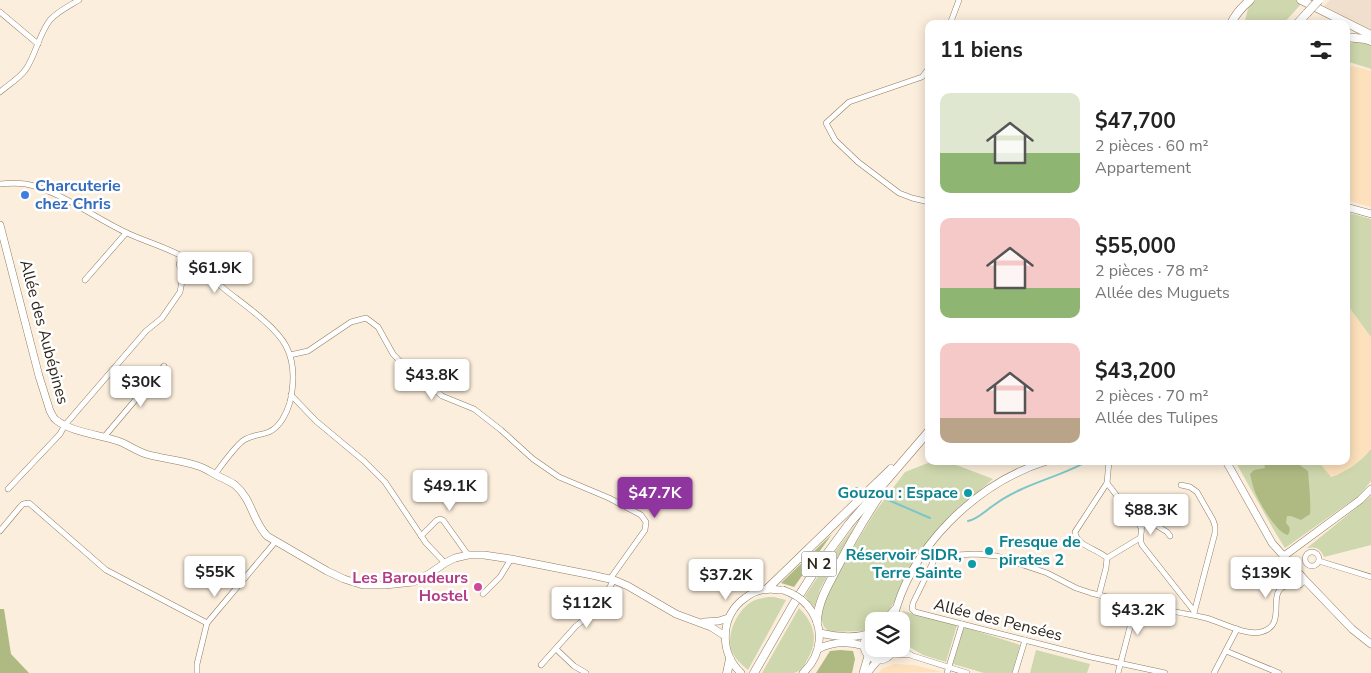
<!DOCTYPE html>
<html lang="fr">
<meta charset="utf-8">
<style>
:root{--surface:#fff;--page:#f6f6f6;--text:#222;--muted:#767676;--accent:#90359f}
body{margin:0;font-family:"Nunito Sans",sans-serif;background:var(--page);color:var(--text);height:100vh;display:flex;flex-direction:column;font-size:19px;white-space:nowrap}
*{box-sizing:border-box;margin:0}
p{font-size:16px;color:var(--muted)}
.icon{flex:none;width:28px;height:28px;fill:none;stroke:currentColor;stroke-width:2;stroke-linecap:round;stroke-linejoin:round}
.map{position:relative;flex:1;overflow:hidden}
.drawer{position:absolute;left:925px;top:20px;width:425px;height:445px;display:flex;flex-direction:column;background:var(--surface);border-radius:10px;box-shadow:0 2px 12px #0003}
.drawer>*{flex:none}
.fabs{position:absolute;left:865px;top:612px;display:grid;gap:10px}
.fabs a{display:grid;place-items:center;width:45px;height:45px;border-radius:10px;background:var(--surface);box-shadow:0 2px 12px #0003;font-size:25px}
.price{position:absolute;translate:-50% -42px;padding:0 11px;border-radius:5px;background:#fff;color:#222;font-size:16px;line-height:32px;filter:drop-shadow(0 1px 2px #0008)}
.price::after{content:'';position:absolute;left:50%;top:30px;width:15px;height:11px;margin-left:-8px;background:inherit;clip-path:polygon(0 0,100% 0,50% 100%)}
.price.on{background:var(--accent);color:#fff}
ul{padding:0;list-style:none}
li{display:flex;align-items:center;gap:15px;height:125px;padding:0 15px}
li span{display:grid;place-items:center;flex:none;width:140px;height:100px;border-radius:10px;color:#555}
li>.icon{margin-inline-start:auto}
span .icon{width:60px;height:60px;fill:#fffc;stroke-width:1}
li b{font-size:21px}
h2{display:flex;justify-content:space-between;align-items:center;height:60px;padding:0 15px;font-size:21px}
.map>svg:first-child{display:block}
</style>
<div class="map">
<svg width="1371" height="673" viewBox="0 0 1371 673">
<rect width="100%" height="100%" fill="#fceedc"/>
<g fill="#fde1bc">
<path d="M1346 65 1362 68 1371 71V207L1346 200Z"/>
<path d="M1346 303 1371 337V449L1357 463 1349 468 1343 473 1330 477 1318 461H1346Z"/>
<path d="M895 664 914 665 942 672 878 673 883 668Z"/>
</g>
<path fill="#f1dfce" d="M1330 0H1371V32L1324 6Z"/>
<g fill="#ced7ad">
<path d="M1255 0H1297L1302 3 1283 24H1244L1248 9Z"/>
<path d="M1357 42 1371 45V69L1346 61V43Z"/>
<path d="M1346 212 1371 219V337L1346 303Z"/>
<path d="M1371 449V481L1363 491 1357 497 1285 548 1275 532 1235 461H1318L1331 477C1347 472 1360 462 1371 449Z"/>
<path d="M933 461H946L993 479C969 500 940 521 923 549 909 571 897 604 880 621H874V625L863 631 830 632C819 626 821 613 823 603L850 553 875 512 905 472Z"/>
<path d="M1371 496V545L1324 557C1321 549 1316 546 1307 548Z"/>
<path d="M856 524 820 589 814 608 805 596 831 557Z"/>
<path d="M768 597H774L786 600 748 670C741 664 734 658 731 649 727 632 738 609 753 601 757 599 763 598 768 597Z"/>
<path d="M799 608C815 624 819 641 807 660 804 666 800 672 793 673 784 673 772 673 762 673Z"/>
<path d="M903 611 957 625 946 662 923 655 901 642V621H898Z"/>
<path d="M964 627 1020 645 1012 673H984L953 664Z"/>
<path d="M874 634V649H891L884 656C869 658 861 645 874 634Z"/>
<path d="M1036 650 1090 664 1087 673H1030Z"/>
</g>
<g fill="#afba83">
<path d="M1262 461H1294L1308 471C1309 486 1311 500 1310 514L1301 520 1291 516H1287L1286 523C1290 527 1291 530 1288 535 1276 533 1256 498 1253 486 1252 483 1251 478 1250 474L1254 470 1265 468 1264 463Z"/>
<path d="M832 534 794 587 781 583Z"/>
<path d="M0 609H4L11 654 29 673H0Z"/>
<path d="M840 650 853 651 855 659 852 673H816L830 651Z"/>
</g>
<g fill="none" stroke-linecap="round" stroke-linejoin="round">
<g stroke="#7bc6c9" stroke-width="2">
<path d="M856 488 861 490"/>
<path d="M886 499 930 518"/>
<path d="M968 521C978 519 985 511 994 505 1022 484 1058 478 1088 461"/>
</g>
<defs>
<g id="street">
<path d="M0 12 38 44"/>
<path d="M950 24 959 0"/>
<path d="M929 68 922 77 849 102 826 123 835 140 858 162 899 193 912 198 929 202"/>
<path d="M0 92C9 84 19 79 26 69 36 54 39 34 50 20 58 11 69 6 79 0"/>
<path d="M0 184C9 183 18 183 26 184 58 190 95 218 125 232 145 242 171 248 190 261 204 271 216 282 228 292 246 306 276 327 286 346 295 363 294 384 290 402 287 413 280 427 269 432 261 435 252 435 244 440 235 446 222 465 215 474"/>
<path d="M85 280 126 233"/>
<path d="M290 355 308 351 351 322 366 318 378 327 393 354 409 371 420 377 442 396 474 409 501 430 533 459 559 477 609 498 641 515 646 522 645 530 610 579"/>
<path d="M291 395 316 421 364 461 385 482 426 543 445 563"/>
<path d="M104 437 164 366"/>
<path d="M1109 461 1107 483 1141 527C1143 533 1138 538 1142 545L1194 611"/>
<path d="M1181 485 1190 487 1197 492 1213 520 1215 526V533L1194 613"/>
<path d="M8 489 60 434 65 425 146 331 162 318 180 292 182 281V273L179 264 183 257"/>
<path d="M1141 527 1148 522H1151L1167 532 1170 536"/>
<path d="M0 531 20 507 23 504 29 503 106 570 207 623"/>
<path d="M421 536 437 520 440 519 443 520 468 555"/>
<path d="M926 551 936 556 976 554 997 556 1047 573 1076 588 1091 593C1107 597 1123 601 1139 605 1161 609 1184 613 1206 618 1221 622 1246 636 1261 632 1290 625 1263 589 1289 585 1292 584 1296 585 1300 585L1305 580"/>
<circle cx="1312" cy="559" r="7"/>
<path d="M936 556 913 603 912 609 915 612 1091 657 1165 673"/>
<path d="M1107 558 1140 538"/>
<path d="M1319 561 1371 577"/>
<path d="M483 594 500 577 511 559"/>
<path d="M1099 595 1106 568 1107 558C1098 549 1076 546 1075 532L1107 483"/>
<path d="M556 649 574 666 586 673"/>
<path d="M901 649 913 656 967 673"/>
<path d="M1226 651 1279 673"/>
<path d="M891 654 910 655"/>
<path d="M541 665 576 626 595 611 614 580"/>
<path d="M197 673V664L207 623 276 541"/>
<path d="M947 673 962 624"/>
<path d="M1015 673 1025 640"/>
<path d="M1118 673 1136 604"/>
<path d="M1214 673 1237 629"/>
</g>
<g id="secondary">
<path d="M1346 207 1371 214"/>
<path d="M0 225 39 376 50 411C52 414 53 418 56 420 71 432 100 435 118 441 127 444 136 451 146 454 163 459 181 460 198 466 205 468 212 473 218 476 224 479 231 482 235 485 252 499 252 520 267 536L327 571 344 579 363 585H385L413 582 429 574 445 563 455 558 468 555H484L511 559 592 575 614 580 628 586 676 614 711 627 725 636"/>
<path d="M1226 461 1272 543 1305 580 1352 629 1371 644"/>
<path d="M1284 556 1360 500 1371 489"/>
<path d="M885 621 894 610"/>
<path d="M893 621C909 548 976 483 1047 461"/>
<path d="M704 622 719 621 728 618"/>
<path d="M820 633C837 637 859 639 874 631"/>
<path d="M868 634C853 655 884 672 894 649"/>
<path d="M818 649C832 642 848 641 864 646"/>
<path d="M741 673C719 652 720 616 745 598 751 593 759 590 767 589 772 589 777 590 783 590"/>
<path d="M803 673C823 654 825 626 807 605"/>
<path d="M863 673 868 656"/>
<path d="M867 673 878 660"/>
</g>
<g id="primary">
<path d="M1301 0 1371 35"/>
<path d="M1231 24C1235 14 1242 7 1250 0"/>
<path d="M1297 24 1307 13"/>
<path d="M1346 37 1365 39 1371 41"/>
<path d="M767 589 891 469"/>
<path d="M817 621C818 602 827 587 836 570 850 543 865 517 882 492"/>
<path d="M727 673 730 659"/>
<path d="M754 673 793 605 818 566 849 524 929 431"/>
</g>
</defs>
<use href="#street" stroke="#917c60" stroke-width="6"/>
<use href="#secondary" stroke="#917c60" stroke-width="8"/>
<use href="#primary" stroke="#917c60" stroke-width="9"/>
<use href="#street" stroke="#fff" stroke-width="5"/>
<use href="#secondary" stroke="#fff" stroke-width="7"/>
<use href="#primary" stroke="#fff" stroke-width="8"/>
<defs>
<path id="secondary-bridge" d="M783 590C792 593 800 597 807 605"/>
<path id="primary-bridge" d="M1307 13 1319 0"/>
</defs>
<use href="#secondary-bridge" stroke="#917c60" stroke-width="8" stroke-linecap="butt"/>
<use href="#primary-bridge" stroke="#917c60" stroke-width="9" stroke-linecap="butt"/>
<use href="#secondary-bridge" stroke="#fff" stroke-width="7"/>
<use href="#primary-bridge" stroke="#fff" stroke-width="8"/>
</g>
<circle fill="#3f7fe0" stroke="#fff" stroke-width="2" cx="25" cy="195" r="5"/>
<g fill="#0f9aa8" stroke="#fff" stroke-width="2">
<circle cx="968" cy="493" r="5"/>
<circle cx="989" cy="551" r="5"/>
<circle cx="972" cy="564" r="5"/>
</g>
<circle fill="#d1479c" stroke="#fff" stroke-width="2" cx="478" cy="587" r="5"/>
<g text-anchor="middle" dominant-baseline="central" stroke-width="5" stroke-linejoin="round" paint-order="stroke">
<rect fill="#fff" stroke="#6d675f" stroke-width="1" x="801.5" y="551.5" width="35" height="25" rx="4"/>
<g font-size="15" font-weight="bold" fill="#2f261b">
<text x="819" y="564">N 2</text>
</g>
<g font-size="16" font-weight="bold" fill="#366cbe" stroke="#fff" text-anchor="start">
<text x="35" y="186">Charcuterie<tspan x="35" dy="18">chez Chris</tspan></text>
</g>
<g font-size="16" fill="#2f261b" stroke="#fff">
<text transform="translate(44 332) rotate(75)">Allée des Aubépines</text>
<text transform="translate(998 620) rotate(14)">Allée des Pensées</text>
</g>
<g font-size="16" font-weight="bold" fill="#0d838f" stroke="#fff" text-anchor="end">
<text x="958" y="493">Gouzou : Espace</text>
<text x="999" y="542" text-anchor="start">Fresque de<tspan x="999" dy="18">pirates 2</tspan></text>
<text x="962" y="555">Réservoir SIDR,<tspan x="962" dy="18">Terre Sainte</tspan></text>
</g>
<g font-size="16" font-weight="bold" fill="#b23c85" stroke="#fff" text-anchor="end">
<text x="468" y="578">Les Baroudeurs<tspan x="468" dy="18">Hostel</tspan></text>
</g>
</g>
</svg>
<div class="fabs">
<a><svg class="icon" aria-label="layers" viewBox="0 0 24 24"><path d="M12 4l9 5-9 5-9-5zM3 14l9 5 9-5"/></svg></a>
</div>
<b class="price" style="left:215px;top:294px">$61.9K</b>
<b class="price" style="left:432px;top:401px">$43.8K</b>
<b class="price" style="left:141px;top:408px">$30K</b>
<b class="price" style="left:450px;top:512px">$49.1K</b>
<b class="price on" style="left:655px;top:519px">$47.7K</b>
<b class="price" style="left:1151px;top:536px">$88.3K</b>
<b class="price" style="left:215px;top:598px">$55K</b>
<b class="price" style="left:1266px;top:599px">$139K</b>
<b class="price" style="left:726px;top:601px">$37.2K</b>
<b class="price" style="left:587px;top:629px">$112K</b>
<b class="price" style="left:1138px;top:636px">$43.2K</b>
<section class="drawer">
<h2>11 biens<svg class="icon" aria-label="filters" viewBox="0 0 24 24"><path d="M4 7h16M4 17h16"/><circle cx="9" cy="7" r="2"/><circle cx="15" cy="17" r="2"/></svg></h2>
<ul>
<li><span style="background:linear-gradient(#dfe7d0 60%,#8fb573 0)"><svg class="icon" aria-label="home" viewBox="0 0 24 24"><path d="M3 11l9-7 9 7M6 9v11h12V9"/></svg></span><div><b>$47,700</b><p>2 pièces · 60 m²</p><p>Appartement</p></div></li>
<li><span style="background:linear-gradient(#f6c9c9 70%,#8fb573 0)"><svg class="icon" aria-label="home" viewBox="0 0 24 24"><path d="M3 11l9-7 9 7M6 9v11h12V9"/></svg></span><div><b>$55,000</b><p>2 pièces · 78 m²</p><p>Allée des Muguets</p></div></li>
<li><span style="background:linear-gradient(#f6c9c9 75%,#b9a48a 0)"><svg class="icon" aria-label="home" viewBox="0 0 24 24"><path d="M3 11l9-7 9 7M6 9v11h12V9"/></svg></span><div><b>$43,200</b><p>2 pièces · 70 m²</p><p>Allée des Tulipes</p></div></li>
</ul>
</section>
</div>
